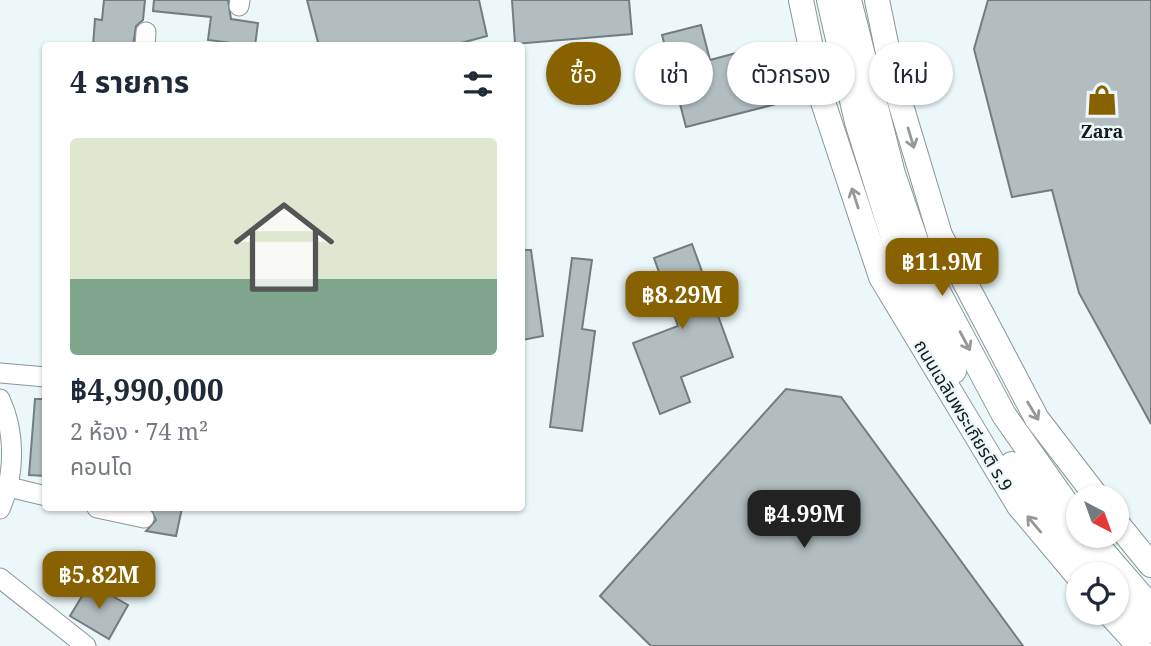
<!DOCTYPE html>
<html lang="th">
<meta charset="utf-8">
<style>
:root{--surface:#fff;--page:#f2f2f3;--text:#1f2937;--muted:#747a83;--line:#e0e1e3;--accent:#886200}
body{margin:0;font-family:"Noto Serif","Noto Sans Thai",serif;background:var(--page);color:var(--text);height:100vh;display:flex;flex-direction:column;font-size:26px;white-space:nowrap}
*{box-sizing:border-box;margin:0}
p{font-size:23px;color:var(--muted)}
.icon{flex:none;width:38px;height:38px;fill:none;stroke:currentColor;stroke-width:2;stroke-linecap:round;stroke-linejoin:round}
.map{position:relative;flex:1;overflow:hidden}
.details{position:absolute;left:42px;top:42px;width:483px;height:469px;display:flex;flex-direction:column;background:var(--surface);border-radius:7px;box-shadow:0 2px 5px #0004}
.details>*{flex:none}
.guide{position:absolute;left:546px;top:42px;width:499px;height:63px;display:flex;gap:14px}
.needle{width:46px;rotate:139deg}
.fabs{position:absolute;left:1066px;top:485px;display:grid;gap:14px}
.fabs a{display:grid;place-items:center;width:63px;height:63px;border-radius:50%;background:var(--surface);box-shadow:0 2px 5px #0004;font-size:35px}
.price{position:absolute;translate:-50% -60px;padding:0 16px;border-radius:14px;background:var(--accent);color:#fff;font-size:23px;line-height:46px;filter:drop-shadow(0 2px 4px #0008)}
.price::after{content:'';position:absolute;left:50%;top:42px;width:21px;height:16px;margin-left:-10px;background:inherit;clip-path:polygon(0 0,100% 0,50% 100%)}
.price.selected{background:#222;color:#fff}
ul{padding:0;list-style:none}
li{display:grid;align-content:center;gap:14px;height:371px;padding:0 28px}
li+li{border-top:2px solid var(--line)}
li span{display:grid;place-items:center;height:217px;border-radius:7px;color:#555}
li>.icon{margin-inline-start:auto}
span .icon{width:126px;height:126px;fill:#fffc;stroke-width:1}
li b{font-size:30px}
h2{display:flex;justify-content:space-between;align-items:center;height:84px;padding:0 28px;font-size:30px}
.pill{padding:0 24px;border-radius:32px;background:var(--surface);box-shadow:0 2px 5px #0004;font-size:24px;line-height:63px}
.pill.selected{background:var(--accent);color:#fff}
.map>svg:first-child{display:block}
</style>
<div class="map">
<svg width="1151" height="646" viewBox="0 0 1151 646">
<rect width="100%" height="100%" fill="#ebf7f9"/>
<g fill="#b2bdc0" stroke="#727d7f" stroke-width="2">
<path d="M104 0H145L143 20 136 26 133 46H93L95 19 102 20Z"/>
<path d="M154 0H228L231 19 258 23 255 46 208 40 211 17 153 11Z"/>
<path d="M307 0H479L487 36 450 46H319Z"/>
<path d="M512 0H629L632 34 515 44Z"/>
<path d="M988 0H1151V424L1079 293 1052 190 1012 197 974 49Z"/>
<path d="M701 25 710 60 770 44 784 102 686 127 662 35Z"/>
<path d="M692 244 733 357 681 377 690 402 660 414 633 343 678 326 654 258Z"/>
<path d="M522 250H531L543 336 522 340Z"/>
<path d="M572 258 592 260 582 329 595 331 582 431 550 427Z"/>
<path d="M786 389 841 397 1023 646H651L600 596Z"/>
<path d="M35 399H46V476L29 475Z"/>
<path d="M150 508H182L176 536 146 531 156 520Z"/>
<path d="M90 583 128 605 109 639 70 616Z"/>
</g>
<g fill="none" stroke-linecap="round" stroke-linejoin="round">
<defs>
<g id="minor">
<path d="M239 6 240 0"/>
<path d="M145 46 146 32"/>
<path d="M0 373 46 377"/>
<path d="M0 399C16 433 15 476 0 509"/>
<path d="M9 487 46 496"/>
<path d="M97 508 144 518"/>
<path d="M0 578 86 646"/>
</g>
<g id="major">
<path d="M801 0 821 96 881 277 1019 506 1078 576"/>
<path d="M829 0 857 122 904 273 954 371"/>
<path d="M849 0 893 174 925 267 1004 415 1078 520"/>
<path d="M877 0 894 82 940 235 1037 419 1097 497"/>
<path d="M1012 464 1023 483 1103 574"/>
<path d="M1116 522 1151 565"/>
<path d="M1099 547 1151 607"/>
<path d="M1124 599 1151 630"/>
<path d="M1108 612 1139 646"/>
</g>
</defs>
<use href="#minor" stroke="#8b9698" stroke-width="21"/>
<use href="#major" stroke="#8b9698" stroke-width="26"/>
<use href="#minor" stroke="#fff" stroke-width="19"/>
<use href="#major" stroke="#fff" stroke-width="24"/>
</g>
<defs><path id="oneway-shaft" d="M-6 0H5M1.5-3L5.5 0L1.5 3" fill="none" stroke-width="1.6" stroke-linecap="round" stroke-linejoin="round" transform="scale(1.75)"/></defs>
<g stroke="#969898">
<use href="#oneway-shaft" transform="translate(911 138) rotate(73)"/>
<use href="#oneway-shaft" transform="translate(855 198) rotate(-108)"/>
<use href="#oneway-shaft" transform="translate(965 341) rotate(62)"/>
<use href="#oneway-shaft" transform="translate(1033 411) rotate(59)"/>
<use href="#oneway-shaft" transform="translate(1034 524) rotate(-130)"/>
</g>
<defs>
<symbol id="shop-bare" viewBox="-9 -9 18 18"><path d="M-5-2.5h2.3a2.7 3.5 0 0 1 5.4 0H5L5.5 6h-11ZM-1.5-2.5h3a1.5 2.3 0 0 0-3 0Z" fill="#886200" stroke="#ebf7f9" stroke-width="2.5" paint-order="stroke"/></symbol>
</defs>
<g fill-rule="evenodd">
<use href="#shop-bare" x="1080" y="78" width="44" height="44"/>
</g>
<g text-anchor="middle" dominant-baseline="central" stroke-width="5" stroke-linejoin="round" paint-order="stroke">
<g font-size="18" font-weight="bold" fill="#161a1b" stroke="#ebf7f9">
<text x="1102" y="131">Zara</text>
</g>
<g font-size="18" fill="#161a1b" stroke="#ebf7f9">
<text transform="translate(964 415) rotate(59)">ถนนเฉลิมพระเกียรติ ร.9</text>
</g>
</g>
</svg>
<div class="fabs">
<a><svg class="needle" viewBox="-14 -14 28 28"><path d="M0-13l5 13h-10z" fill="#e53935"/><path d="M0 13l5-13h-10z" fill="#747a83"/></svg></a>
<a><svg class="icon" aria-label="locate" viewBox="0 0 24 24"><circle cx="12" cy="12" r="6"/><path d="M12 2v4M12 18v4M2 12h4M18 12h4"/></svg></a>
</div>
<b class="price" style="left:942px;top:298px">฿11.9M</b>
<b class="price" style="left:682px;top:331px">฿8.29M</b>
<b class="price selected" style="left:804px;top:550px">฿4.99M</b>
<b class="price" style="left:99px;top:611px">฿5.82M</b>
<div class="guide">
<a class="pill selected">ซื้อ</a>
<a class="pill">เช่า</a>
<a class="pill">ตัวกรอง</a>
<a class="pill">ใหม่</a>
</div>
<section class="details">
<h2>4 รายการ<svg class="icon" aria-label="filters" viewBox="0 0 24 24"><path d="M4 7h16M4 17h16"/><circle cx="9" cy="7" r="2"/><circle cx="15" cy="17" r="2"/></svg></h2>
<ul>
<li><span style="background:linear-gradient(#dfe7d0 65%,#7fa58c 0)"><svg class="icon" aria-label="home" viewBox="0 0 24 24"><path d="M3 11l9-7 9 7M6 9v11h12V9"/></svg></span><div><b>฿4,990,000</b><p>2 ห้อง · 74 m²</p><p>คอนโด</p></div></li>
</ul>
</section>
</div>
